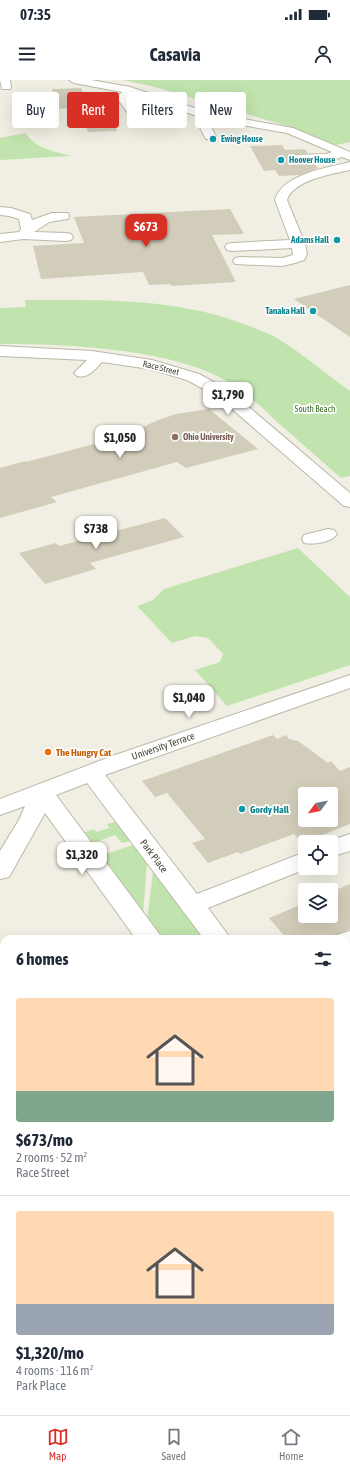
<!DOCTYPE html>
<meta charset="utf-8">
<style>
:root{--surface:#fff;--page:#f6f6f7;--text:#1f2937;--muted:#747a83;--line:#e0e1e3;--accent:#d93025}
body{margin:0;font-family:"Asap Condensed",sans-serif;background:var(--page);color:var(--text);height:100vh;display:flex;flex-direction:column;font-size:15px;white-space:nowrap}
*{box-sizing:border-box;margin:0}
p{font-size:13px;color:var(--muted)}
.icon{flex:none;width:22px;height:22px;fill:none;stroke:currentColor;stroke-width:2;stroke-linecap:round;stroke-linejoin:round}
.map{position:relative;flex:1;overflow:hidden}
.side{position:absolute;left:0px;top:855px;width:350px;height:480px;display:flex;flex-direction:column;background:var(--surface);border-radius:12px 12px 0 0;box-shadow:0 4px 16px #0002}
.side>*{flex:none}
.top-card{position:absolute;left:12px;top:12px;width:326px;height:36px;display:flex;gap:8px}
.needle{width:26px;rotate:238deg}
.tools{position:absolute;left:298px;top:707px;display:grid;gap:8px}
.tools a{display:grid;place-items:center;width:40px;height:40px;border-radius:4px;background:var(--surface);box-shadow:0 4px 16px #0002;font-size:20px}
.price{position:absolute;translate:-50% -34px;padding:0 9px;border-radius:8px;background:#fff;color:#222;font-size:13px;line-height:26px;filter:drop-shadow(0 1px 2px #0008)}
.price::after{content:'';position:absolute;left:50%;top:24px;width:12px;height:9px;margin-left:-6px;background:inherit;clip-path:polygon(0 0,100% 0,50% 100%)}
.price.current{background:var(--accent);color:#fff}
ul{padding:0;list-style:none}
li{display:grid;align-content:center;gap:8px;height:212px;padding:0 16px}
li+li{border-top:1px solid var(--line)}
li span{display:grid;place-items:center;height:124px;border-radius:4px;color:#555}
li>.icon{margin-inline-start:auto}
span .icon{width:72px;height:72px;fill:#fffc;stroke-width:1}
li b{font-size:17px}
h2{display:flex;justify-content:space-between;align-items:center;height:48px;padding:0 16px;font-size:17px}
.tag{padding:0 14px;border-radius:4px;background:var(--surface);box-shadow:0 4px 16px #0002;font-size:14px;line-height:36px}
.tag.current{background:var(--accent);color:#fff}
.status{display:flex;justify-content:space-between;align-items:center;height:28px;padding:0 20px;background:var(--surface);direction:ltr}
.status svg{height:11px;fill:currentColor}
header{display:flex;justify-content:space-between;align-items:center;height:52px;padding:0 16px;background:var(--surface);font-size:18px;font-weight:700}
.tabs{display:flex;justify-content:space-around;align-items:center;height:56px;border-top:1px solid var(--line);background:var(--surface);font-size:11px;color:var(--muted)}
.tabs a{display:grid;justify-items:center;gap:2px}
.tabs .current{color:var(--accent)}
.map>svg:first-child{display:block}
</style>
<div class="status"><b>07:35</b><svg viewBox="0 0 49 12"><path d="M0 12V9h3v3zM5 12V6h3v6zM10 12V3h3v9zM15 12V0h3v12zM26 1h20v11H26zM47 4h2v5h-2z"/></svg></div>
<header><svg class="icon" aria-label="menu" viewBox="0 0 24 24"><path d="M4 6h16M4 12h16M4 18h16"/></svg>Casavia<svg class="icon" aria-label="person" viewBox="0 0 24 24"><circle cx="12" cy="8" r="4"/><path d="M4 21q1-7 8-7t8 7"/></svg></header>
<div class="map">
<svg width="350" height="1335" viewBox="0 0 350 1335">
<rect width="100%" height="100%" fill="#f1efe3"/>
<g fill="#c1e3ae">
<path d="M123 0H350V62L336 65 297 49 155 7Z"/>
<path d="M26 53C33 68 57 72 71 76L0 80V58Z"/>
<path d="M25 220C100 220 177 217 249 246 258 250 268 253 277 258 302 273 326 294 350 311V396L341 398C319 379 297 359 275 340 259 325 243 309 223 299 166 268 64 264 0 264V228L26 227Z"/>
<path d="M298 468 350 517V585L227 626 195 590 220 582 223 574 208 558 195 556 172 563 137 526 153 520 164 509Z"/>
<path d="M115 742 130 761 122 763 115 755 96 762 102 770 97 772 83 753 94 749 96 752 109 748 107 744Z"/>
<path d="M133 765 147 783 143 835 100 776Z"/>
<path d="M153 792 204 859H160L147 841Z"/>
<path d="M350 1063V1120L346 1114V1070L350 1068 347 1065Z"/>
<path d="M0 1162 4 1170V1331H87L89 1335H0Z"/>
</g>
<g fill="#d2cdba" fill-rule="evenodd">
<path d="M81 8 83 13 103 12 104 15 85 17 83 21 85 24 107 23 117 51 88 52 81 33 73 34 70 28 59 29 52 9Z"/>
<path d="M282 65 285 70 305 69 308 73 291 75 288 78 290 83 315 84 318 88 300 95 279 96 275 90 264 91 250 66Z"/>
<path d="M230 129 244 154 212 155 236 202 172 206 170 204 149 205 143 192 41 199 33 166 84 163 74 137Z"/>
<path d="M350 205V257L294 219Z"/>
<path d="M209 329 258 369 186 388 177 382 51 417 57 422 0 438V388L25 381 26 382 121 357 156 341 176 334Z"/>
<path d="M165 438 184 457 90 483 96 489 45 504 19 473 56 463 59 466Z"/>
<path d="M273 655 277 659 286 655 289 659 298 661 328 683 331 681 340 691 350 687V744L302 763 294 754 240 774 238 772 208 783 192 763 205 759 167 713 155 717 142 701ZM305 714H331V740H305Z"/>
<path d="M350 804V849L327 859H287L269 838 305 823V836H331V812Z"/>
</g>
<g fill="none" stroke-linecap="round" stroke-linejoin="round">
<defs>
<g id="minor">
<path d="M0 0H10L11 7 10 9H2Z"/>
<path d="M69 0H91L130 7 210 33 293 48 350 72V80L342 77 327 82H291L289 79 291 76 295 75 326 74 332 72 287 53 213 40 210 44 216 57 214 59H206L198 44 203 38 132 14 128 18 134 27 160 30 166 41 160 44 156 43 152 35 127 32 119 21 85 22 84 20 85 18 119 15 122 12 74 3Z"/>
<path d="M350 82V90C332 94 293 100 287 120L305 164 307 174 304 180 295 183 282 186 235 184 233 181 235 178 240 177 282 178 293 175 292 168 232 171 227 170 225 167 227 164 232 163 290 160 275 120C282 94 327 88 350 82Z"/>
<path d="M0 127 11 128 30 134 32 140 52 133H68L69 136 68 139 49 142 34 152 66 153 71 154 73 157 71 160 66 161 23 159 0 162V154L19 152 21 149 19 139 9 136 0 135Z"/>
<path d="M0 266 92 271 152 280 199 294 230 311 350 413V427L344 426 218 317 187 300 150 289 102 282C94 290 88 299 77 296L74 293 87 280 0 276Z"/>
<path d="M328 449 334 450 337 454C332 462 314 465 304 463L302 459 304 455Z"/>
<path d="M350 595V608L105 695 197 814 305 772V788H308L208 828 231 859H204L87 703 56 715 163 859H136L45 733 9 797 0 799V771L19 740 25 726 0 735V719L115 675Z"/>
<path d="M350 754V771L331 777V762H326Z"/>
<path d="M350 851V870L346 871V859H335L337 855Z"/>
<path d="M0 909 4 910V932H0Z"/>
<path d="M346 1014 350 1015V1041L346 1040Z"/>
<path d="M346 1115 350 1117V1146L346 1144Z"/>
</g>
</defs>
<use href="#minor" stroke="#bbb8a7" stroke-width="2"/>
<use href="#minor" fill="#fff" fill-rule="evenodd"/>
</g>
<g fill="#0f9aa8" stroke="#fff" stroke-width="1.5">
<circle cx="213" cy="59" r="4"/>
<circle cx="281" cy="80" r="4"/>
<circle cx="337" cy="160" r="4"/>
<circle cx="313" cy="231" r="4"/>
<circle cx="242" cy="729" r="4"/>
</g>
<circle fill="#8d6e63" stroke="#fff" stroke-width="1.5" cx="175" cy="357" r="4"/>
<circle fill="#e8710a" stroke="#fff" stroke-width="1.5" cx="48" cy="672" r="4"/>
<g text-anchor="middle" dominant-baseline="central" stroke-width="3.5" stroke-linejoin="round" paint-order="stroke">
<g font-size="9" font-weight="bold" fill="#0d838f" stroke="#fff" text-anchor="start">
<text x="221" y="59">Ewing House</text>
<text x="289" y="80">Hoover House</text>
<text x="329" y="160" text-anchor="end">Adams Hall</text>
<text x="305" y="231" text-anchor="end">Tanaka Hall</text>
</g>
<g font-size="9" fill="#423f34" stroke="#fff">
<text transform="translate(161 288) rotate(14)">Race Street</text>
</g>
<g font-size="9" fill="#38702b" stroke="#fff">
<text x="315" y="329">South Beach</text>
</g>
<g font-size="9" font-weight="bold" fill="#785e54" stroke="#fff" text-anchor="start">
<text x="183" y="357">Ohio University</text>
</g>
<g font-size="10" fill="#423f34" stroke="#fff">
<text transform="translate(163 666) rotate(-19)">University Terrace</text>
<text transform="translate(154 776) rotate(53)">Park Place</text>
</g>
<g font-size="10" font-weight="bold" fill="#c56008" stroke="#fff" text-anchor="start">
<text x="56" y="672">The Hungry Cat</text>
</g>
<g font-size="10" font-weight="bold" fill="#0d838f" stroke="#fff" text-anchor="start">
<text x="250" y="729">Gordy Hall</text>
</g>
</g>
</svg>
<div class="tools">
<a><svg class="needle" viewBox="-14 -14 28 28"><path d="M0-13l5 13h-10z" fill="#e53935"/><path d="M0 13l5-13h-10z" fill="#747a83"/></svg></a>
<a><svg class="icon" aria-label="locate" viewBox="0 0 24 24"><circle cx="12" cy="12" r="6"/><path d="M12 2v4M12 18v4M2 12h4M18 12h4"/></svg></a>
<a><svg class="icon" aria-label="layers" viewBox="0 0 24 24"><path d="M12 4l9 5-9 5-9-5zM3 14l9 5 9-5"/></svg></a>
</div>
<b class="price current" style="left:146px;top:168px">$673</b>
<b class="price" style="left:228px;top:336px">$1,790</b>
<b class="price" style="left:120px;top:379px">$1,050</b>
<b class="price" style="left:96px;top:470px">$738</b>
<b class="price" style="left:189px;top:639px">$1,040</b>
<b class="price" style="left:82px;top:796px">$1,320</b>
<div class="top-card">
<a class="tag">Buy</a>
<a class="tag current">Rent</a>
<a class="tag">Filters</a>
<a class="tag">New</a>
</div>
<section class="side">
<h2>6 homes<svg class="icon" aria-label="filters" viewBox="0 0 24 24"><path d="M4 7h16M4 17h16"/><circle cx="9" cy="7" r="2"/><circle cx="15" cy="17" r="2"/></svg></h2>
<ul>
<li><span style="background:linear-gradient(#ffd9b3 75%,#7fa58c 0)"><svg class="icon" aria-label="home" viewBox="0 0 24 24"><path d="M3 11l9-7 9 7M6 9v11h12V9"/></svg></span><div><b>$673/mo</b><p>2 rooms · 52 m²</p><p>Race Street</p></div></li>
<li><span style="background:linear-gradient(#ffd9b3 75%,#9aa5b1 0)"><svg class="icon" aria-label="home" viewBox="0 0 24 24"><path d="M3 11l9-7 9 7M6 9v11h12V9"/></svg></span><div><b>$1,320/mo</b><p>4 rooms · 116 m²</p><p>Park Place</p></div></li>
</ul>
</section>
</div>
<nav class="tabs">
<a class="current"><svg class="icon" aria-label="map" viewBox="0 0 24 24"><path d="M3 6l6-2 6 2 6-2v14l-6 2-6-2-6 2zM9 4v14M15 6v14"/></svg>Map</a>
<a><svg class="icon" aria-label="saved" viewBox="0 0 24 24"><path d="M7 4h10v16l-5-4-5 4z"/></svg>Saved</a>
<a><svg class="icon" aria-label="home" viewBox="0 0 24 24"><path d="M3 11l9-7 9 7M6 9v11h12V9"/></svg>Home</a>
</nav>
